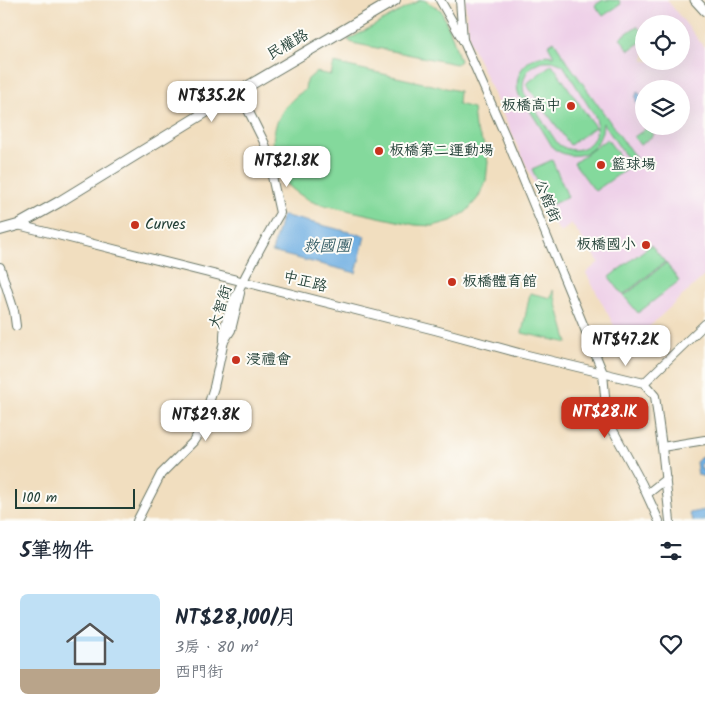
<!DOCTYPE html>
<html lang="zh-TW">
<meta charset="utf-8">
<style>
:root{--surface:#fff;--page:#f2f2f3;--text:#1f2937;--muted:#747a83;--accent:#c8321e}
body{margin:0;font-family:Kalam,"LXGW WenKai TC",sans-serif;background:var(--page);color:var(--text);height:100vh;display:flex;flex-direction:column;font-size:19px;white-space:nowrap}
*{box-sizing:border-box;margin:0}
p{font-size:16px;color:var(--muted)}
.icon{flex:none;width:28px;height:28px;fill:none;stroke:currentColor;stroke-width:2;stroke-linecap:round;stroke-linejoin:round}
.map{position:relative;height:521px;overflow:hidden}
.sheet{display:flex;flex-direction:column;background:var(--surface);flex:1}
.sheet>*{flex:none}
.tools{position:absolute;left:635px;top:15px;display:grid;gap:10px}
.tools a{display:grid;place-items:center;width:55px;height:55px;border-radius:50%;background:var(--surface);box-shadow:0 5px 20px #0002;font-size:25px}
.scale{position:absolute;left:15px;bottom:12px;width:120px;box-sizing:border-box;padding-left:5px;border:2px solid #1f3d34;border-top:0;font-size:14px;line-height:18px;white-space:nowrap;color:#1f3d34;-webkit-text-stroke:4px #fdfcf7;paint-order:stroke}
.price{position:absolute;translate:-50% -42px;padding:0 11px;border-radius:10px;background:#fff;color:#222;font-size:16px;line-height:32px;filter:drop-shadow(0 1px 2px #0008)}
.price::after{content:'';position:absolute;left:50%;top:30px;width:15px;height:11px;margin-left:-8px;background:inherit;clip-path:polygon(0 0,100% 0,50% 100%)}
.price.current{background:var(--accent);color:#fff}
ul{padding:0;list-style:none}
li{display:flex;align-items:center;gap:15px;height:125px;padding:0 20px}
li span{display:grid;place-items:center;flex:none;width:140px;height:100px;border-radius:8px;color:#555}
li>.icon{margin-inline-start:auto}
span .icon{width:60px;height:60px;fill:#fffc;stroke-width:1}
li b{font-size:21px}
h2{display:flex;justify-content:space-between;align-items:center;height:60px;padding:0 20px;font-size:21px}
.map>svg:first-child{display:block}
</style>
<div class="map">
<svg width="705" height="521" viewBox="0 0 705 521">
<rect width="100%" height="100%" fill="#fdfcf7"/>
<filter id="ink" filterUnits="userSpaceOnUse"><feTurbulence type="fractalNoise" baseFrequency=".02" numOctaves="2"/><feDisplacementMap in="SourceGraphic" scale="10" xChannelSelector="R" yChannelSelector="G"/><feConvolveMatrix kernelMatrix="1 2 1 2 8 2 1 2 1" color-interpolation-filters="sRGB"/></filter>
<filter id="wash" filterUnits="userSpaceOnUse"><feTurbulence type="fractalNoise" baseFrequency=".0096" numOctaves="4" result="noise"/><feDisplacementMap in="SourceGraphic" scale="20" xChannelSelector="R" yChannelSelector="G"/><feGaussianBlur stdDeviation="1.12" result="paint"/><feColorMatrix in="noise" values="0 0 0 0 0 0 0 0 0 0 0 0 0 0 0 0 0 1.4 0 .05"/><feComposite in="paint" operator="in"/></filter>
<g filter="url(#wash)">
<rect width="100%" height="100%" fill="#f1debf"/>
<path fill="#eed0e8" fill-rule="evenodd" d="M465 0H667L705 48V275L626 348 586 273 599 262 571 223 561 233 551 220 470 42ZM644 24H681V61H644ZM644 89H681V126H644Z"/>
<g fill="#84d99c" stroke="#528b68" fill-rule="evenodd">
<path d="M420 0H424L441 10 453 39 460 61 456 64 352 43 348 40Z"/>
<path d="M603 0H619L621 4 603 16 595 5Z"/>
<path d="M637 26 644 35V40L629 50 620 38Z"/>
<path d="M554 41 566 60 637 160 631 164 603 123C602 126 603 131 601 134 595 157 570 161 553 148 546 136 538 123 530 111 526 106 522 100 519 95 515 85 518 72 525 65 533 56 543 54 554 56L548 45ZM543 61H553L563 65 596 118C602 143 578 159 558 144L524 93C521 77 528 65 543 61Z"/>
<path d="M334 63 459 91 458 104 473 108 475 128 484 144 488 162 486 181 478 198 466 212 451 221 433 226 415 225 315 203C305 198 296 193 288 185 267 161 268 122 292 100 296 96 300 93 305 90L306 81 316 72 331 75Z"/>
<path d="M552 64 595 127 570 145 526 84Z"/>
<path d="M648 127 654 135 640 145 634 137Z"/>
<path d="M607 139 628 168 595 191 574 163Z"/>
<path d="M552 160 568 197 548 206 532 169Z"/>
<path d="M651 245 665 262 623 295 609 277Z"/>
<path d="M666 263 679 281 638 313 624 296Z"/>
<path d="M553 290 568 343 522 333 530 293 551 298Z"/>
</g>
<g fill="#6fafe2" stroke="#47768b">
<path d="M638 92 644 100V115C642 113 642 111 641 109 638 103 635 104 636 95Z"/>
<path d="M282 215 365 236 356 273 272 252Z"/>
<path d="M702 456 705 457V463L703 462 700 465 702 467 701 469 705 471V477L698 475 696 462Z"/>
<path d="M705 510V521H693L689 513Z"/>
</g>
</g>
<g filter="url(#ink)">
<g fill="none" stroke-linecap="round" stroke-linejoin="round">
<defs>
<g id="minor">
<path d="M440 0 464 42 505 135 603 373 607 419 642 484 659 521"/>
<path d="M460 0 463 40"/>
<path d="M18 225 435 330 519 353 644 383"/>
<path d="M0 267 14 311 16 326"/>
<path d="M224 341C223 317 236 296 246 275 257 254 268 233 280 213L265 144 239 92"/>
<path d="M644 383 655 396 662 447 670 521"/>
<path d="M644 383 705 324"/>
<path d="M662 447 705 440"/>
<path d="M647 494 666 479"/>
<path d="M137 521 161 474 193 442 200 431 214 387 224 341 231 330 240 293"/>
</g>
<path id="tertiary" d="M695 0 705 11"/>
<path id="secondary" d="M0 230 18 225 59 202 250 85 395 0"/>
</defs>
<use href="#minor" stroke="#687565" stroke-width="10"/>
<use href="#tertiary" stroke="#687565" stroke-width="11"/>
<use href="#secondary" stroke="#687565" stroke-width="12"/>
<use href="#minor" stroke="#fff" stroke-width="8"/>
<use href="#tertiary" stroke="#fff" stroke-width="9"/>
<use href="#secondary" stroke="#fff" stroke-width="10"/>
</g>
</g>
<g fill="#c8321e" stroke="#fdfcf7" stroke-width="2">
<circle cx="571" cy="106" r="5"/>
<circle cx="379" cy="151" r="5"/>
<circle cx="601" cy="165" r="5"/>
<circle cx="135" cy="225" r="5"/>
<circle cx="646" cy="245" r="5"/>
<circle cx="452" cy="282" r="5"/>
<circle cx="236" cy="360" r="5"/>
</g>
<g text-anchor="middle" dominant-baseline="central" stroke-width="4" stroke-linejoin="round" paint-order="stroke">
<g font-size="15" fill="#1f3d34" stroke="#fdfcf7">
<text transform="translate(288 45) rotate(-30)">民權路</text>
<text transform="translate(547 201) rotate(68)">公館街</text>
<text transform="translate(305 282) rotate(14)">中正路</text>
<text transform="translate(221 307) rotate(-73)">大智街</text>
</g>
<g font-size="15" fill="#1f3d34" stroke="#fdfcf7" text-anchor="start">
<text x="561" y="106" text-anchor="end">板橋高中</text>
<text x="389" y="151">板橋第二運動場</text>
<text x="611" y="165">籃球場</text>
<text x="145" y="225">Curves</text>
<text x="636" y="245" text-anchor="end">板橋國小</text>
<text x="462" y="282">板橋體育館</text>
<text x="246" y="360">浸禮會</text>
</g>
<g font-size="16" font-style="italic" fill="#375f68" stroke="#fdfcf7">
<text x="327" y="246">救國團</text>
</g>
</g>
</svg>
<div class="tools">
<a><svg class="icon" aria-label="locate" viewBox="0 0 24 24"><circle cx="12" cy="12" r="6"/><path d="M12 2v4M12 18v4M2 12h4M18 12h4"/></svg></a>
<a><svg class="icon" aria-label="layers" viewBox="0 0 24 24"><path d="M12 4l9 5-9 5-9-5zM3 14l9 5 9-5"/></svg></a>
</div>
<div class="scale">100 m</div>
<b class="price" style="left:212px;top:123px">NT$35.2K</b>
<b class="price" style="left:287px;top:188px">NT$21.8K</b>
<b class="price" style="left:626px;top:367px">NT$47.2K</b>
<b class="price current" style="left:605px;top:439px">NT$28.1K</b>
<b class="price" style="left:206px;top:442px">NT$29.8K</b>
</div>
<section class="sheet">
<h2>5筆物件<svg class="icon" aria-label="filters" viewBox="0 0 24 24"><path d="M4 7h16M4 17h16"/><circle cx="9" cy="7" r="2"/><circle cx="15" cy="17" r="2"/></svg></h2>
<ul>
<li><span style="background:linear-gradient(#bfe0f5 75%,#b9a48a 0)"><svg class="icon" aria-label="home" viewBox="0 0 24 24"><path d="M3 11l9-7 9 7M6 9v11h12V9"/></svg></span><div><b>NT$28,100/月</b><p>3房 · 80 m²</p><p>西門街</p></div><svg class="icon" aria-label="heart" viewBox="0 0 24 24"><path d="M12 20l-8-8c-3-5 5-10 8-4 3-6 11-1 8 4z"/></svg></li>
</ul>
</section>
